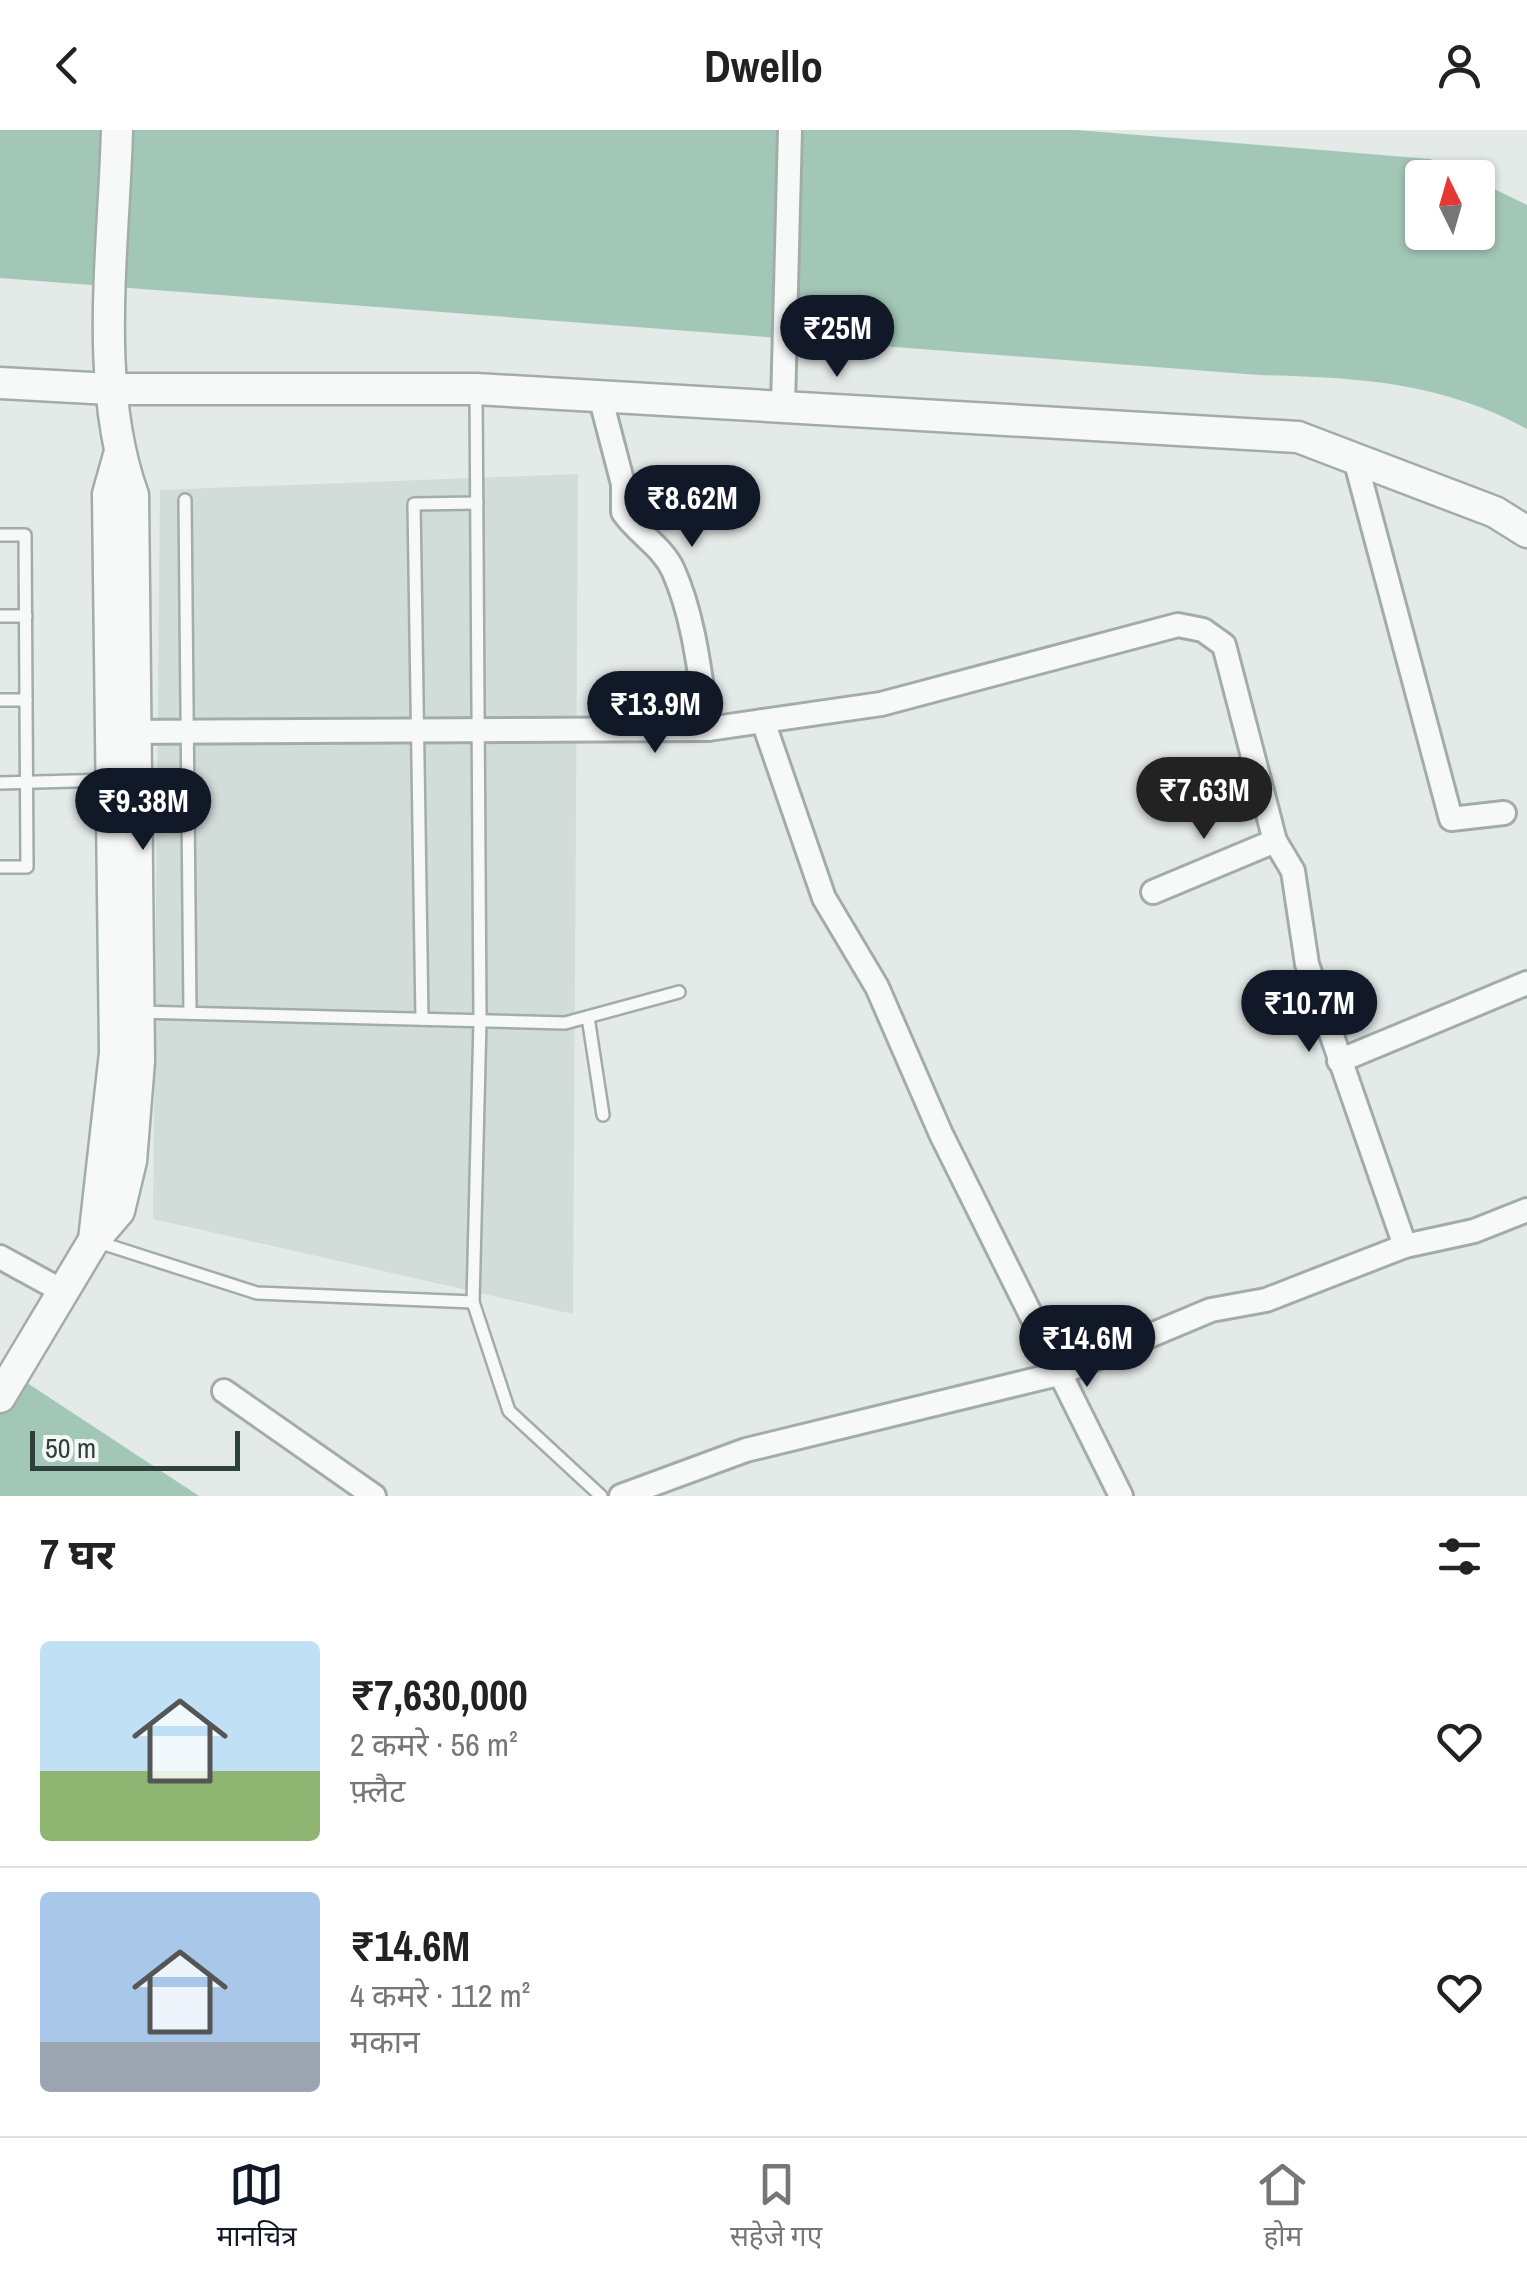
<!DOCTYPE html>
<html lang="hi">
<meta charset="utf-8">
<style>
:root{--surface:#fff;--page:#f6f6f6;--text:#222;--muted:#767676;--line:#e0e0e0;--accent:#111827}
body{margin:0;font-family:"Archivo Narrow","Noto Sans Devanagari",sans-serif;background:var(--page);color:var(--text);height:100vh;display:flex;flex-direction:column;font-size:38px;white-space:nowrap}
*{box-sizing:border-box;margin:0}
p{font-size:32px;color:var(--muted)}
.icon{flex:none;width:55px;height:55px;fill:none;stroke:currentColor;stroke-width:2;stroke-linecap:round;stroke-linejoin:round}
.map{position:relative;height:1366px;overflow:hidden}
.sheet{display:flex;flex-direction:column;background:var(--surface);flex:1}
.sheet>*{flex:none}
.needle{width:65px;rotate:355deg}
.controls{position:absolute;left:1405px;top:30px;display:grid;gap:20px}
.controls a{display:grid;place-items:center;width:90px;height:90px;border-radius:10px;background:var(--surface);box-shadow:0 2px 8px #0004;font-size:50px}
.scale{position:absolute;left:30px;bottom:25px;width:210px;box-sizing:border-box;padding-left:10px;border:5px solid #2d413a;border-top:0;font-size:28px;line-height:35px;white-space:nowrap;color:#2d413a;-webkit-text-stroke:8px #f3f8f6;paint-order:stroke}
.price{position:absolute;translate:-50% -85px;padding:0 22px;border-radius:35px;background:var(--accent);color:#fff;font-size:32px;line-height:65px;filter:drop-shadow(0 2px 5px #0008)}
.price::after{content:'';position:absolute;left:50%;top:60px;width:30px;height:22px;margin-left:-15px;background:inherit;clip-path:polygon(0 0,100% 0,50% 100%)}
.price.selected{background:#222;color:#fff}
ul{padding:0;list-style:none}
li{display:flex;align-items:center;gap:30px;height:250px;padding:0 40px}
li+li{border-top:2px solid var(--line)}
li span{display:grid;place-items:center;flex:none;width:280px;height:200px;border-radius:10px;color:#555}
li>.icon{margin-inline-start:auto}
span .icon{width:120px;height:120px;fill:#fffc;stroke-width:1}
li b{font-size:42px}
h2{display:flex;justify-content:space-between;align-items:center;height:120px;padding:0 40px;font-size:42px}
header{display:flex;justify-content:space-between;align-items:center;height:130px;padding:0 40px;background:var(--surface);font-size:45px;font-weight:700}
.dock{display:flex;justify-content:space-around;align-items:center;height:140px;border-top:2px solid var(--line);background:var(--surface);font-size:28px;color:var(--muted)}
.dock a{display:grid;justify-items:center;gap:5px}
.dock .selected{color:var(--accent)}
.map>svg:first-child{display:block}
</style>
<header><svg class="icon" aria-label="back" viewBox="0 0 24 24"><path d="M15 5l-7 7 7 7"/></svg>Dwello<svg class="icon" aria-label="person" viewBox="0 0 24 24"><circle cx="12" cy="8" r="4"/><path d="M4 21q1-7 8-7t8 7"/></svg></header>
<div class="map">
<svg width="1527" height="1366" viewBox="0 0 1527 1366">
<rect width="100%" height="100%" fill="#e4eae8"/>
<path fill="#d2dcd8" d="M578 344 573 1184 153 1089 160 360Z"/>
<g fill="#a2c7b6">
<path d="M0 0H1077L1430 29 1470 47 1422 48V102H1478V51L1527 75V299C1439 251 1357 248 1259 245L0 148Z"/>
<path d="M0 1235 199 1366H0Z"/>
</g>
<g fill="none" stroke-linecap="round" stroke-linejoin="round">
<defs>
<g id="service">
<path d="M185 370 190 883"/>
<path d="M0 405H25L27 737H0"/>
<path d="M0 486H26"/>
<path d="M0 570H26"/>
<path d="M0 653 111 650"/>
<path d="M138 882 565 893 679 862"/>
<path d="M588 887 603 985"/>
<path d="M422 889 414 374 477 373"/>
<path d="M98 1112 257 1163 473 1172 480 891 476 260"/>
<path d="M473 1172 509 1281 601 1366"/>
</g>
<g id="minor">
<path d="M600 266 623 354V382C638 404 662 416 673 440 695 489 700 547 708 599"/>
<path d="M783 276 790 0"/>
<path d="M1355 329 1451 689 1504 683"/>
<path d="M763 591 824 768 877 857 941 1004 1121 1366"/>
<path d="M120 602 708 599 881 574 1178 495 1203 500 1224 515 1275 711 1293 741 1307 834 1405 1116"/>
<path d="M1153 762 1275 711"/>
<path d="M1339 931 1527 853"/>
<path d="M0 1127 64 1162"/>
<path d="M224 1261 374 1366"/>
<path d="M621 1366 746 1320 1058 1244 1211 1180 1266 1170 1405 1116 1474 1101 1527 1080"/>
</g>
<g id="tertiary">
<path d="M0 253 110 259H476L1298 307 1495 382 1527 402"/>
<path d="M94 1110 115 923 108 364 119 325"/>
<path d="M0 1267 94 1110 119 1081 131 1031 139 931 133 365C93 255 114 117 117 0"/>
</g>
</defs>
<use href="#service" stroke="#a2ada9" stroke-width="16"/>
<use href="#minor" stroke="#a2ada9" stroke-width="28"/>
<use href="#tertiary" stroke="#a2ada9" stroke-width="35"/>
<use href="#service" stroke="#f6f9f8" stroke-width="11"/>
<use href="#minor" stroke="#f6f9f8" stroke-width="22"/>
<use href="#tertiary" stroke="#f6f9f8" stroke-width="30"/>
</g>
</svg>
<div class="controls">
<a><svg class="needle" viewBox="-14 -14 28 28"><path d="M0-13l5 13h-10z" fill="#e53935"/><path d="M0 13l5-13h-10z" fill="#767676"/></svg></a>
</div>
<div class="scale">50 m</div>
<b class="price" style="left:837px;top:250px">₹25M</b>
<b class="price" style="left:692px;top:420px">₹8.62M</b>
<b class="price" style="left:655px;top:626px">₹13.9M</b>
<b class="price selected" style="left:1204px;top:712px">₹7.63M</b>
<b class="price" style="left:143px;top:723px">₹9.38M</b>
<b class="price" style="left:1309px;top:925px">₹10.7M</b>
<b class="price" style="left:1087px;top:1260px">₹14.6M</b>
</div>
<section class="sheet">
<h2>7 घर<svg class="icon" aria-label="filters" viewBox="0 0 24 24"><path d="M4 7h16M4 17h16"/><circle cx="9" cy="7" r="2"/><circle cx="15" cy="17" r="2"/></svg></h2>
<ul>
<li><span style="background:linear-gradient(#bfe0f5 65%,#8fb573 0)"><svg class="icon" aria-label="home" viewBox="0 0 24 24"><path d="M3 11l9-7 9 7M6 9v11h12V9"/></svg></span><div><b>₹7,630,000</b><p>2 कमरे · 56 m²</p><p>फ़्लैट</p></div><svg class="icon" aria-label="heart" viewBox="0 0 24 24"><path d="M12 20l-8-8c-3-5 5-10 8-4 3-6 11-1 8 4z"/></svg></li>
<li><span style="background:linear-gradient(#a9c7e8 75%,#9aa5b1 0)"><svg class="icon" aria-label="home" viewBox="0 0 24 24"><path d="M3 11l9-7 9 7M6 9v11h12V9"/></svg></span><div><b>₹14.6M</b><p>4 कमरे · 112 m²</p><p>मकान</p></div><svg class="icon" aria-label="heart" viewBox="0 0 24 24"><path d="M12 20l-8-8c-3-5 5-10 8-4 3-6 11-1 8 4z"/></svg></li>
</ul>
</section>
<nav class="dock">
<a class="selected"><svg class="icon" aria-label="map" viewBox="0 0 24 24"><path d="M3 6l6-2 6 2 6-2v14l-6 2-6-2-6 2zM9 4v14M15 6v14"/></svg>मानचित्र</a>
<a><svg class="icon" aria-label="saved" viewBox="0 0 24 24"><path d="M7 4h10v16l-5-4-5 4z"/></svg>सहेजे गए</a>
<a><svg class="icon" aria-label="home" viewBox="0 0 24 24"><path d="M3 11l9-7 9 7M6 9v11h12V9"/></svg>होम</a>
</nav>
